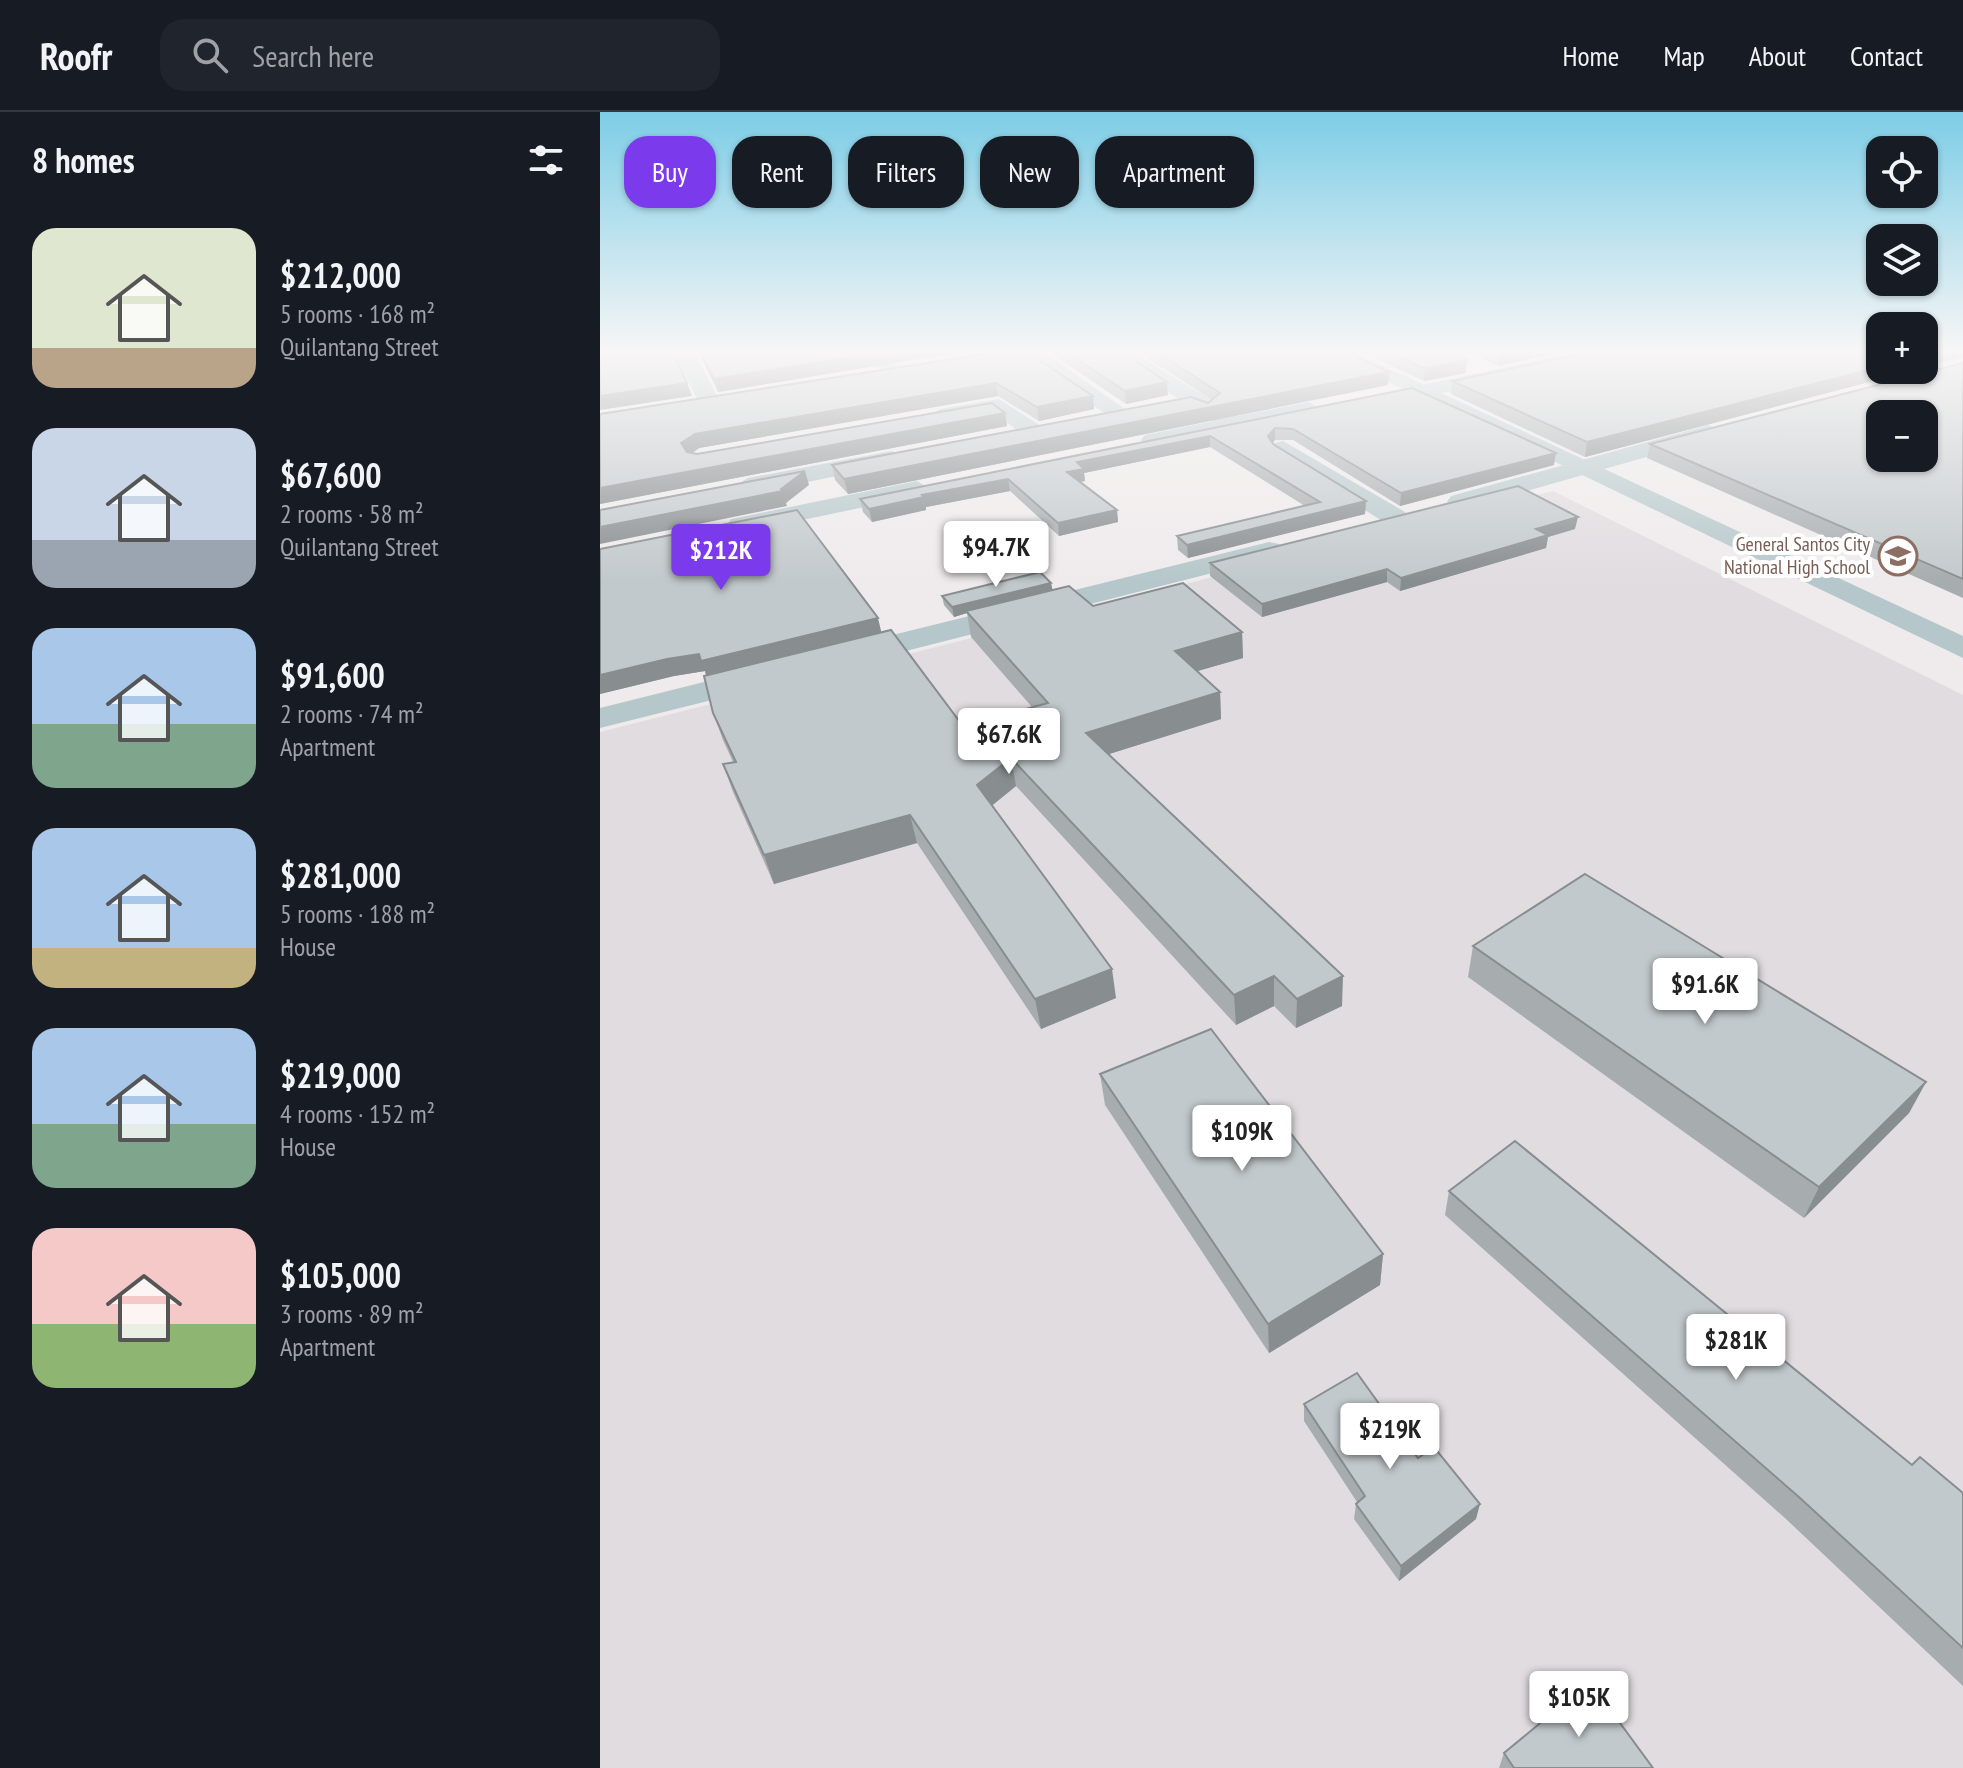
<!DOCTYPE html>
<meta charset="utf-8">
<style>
:root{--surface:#171b24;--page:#20242c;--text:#f1f3f6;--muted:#9ea1a6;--line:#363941;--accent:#7c3aed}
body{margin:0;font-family:"PT Sans Narrow",sans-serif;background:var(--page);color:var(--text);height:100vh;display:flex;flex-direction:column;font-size:30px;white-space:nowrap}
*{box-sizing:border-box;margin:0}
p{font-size:26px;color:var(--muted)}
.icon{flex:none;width:44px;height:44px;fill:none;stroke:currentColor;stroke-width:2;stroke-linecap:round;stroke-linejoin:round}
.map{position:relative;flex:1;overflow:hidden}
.drawer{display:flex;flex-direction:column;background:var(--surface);width:600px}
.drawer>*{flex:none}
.top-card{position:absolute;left:24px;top:24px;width:760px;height:72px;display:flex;gap:16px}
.fabs{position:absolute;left:1266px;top:24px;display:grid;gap:16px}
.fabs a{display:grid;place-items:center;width:72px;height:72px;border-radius:16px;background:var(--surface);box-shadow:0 2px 6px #0004;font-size:40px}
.price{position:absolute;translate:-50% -68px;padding:0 18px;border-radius:8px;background:#fff;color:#222;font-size:26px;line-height:52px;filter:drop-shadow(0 2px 4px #0008)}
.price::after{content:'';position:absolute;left:50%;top:48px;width:24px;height:18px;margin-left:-12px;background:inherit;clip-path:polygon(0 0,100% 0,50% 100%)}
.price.selected{background:var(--accent);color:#fff}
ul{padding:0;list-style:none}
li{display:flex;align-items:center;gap:24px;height:200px;padding:0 32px}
li span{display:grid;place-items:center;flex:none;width:224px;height:160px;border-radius:24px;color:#555}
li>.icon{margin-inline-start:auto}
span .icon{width:96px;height:96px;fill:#fffc;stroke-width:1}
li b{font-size:34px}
h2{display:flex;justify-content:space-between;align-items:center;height:96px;padding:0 32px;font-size:34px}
.chip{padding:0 28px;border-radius:24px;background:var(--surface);box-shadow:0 2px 6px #0004;font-size:28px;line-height:72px}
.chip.selected{background:var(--accent);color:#fff}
header{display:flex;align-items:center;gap:48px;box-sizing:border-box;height:112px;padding:0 40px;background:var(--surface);border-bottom:2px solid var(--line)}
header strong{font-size:38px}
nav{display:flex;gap:44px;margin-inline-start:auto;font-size:28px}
.search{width:560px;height:72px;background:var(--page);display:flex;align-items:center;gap:20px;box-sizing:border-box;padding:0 28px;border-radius:24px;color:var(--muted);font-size:30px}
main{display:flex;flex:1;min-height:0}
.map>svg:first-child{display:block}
</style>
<header>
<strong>Roofr</strong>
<div class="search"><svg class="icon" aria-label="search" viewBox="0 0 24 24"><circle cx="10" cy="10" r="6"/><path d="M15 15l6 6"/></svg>Search here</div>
<nav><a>Home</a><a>Map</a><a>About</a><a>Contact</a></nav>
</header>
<main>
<section class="drawer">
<h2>8 homes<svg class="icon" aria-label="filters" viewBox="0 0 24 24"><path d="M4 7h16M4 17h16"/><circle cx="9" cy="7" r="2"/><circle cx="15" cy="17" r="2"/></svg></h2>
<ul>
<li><span style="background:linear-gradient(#dfe7d0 75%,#b9a48a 0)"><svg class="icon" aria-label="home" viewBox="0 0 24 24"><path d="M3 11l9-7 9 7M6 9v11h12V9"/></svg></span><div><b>$212,000</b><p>5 rooms · 168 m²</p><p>Quilantang Street</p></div></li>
<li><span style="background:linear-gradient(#c9d6e8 70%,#9aa5b1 0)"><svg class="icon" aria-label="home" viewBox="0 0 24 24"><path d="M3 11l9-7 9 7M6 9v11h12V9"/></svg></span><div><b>$67,600</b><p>2 rooms · 58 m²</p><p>Quilantang Street</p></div></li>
<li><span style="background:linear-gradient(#a9c7e8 60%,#7fa58c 0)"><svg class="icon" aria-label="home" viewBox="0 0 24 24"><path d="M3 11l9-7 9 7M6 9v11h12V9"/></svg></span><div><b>$91,600</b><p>2 rooms · 74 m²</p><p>Apartment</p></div></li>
<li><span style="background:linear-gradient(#a9c7e8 75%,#c2b280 0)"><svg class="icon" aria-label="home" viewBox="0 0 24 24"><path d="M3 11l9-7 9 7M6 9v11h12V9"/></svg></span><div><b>$281,000</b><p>5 rooms · 188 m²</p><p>House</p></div></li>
<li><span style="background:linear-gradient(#a9c7e8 60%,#7fa58c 0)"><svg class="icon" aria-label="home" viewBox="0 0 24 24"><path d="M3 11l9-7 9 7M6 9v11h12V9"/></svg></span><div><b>$219,000</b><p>4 rooms · 152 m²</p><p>House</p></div></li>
<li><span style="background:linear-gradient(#f6c9c9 60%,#8fb573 0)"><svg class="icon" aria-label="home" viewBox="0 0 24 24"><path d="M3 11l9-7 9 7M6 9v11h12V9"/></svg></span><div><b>$105,000</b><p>3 rooms · 89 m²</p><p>Apartment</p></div></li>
</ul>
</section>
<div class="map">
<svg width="1363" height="1656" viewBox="0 0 1363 1656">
<rect width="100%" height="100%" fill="#efebec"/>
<path fill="#e0dcdf" d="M953 379 1363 583V1656H0V620Z"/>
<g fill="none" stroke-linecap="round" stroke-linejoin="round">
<g fill="#b5c7ca" fill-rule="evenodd">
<path d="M73 238H93L120 290 117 295H101Z"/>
<path d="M263 238H284L304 261 294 267 287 265Z"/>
<path d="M394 238H441L532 302 521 309 513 307 424 246 366 255 356 249 359 245Z"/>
<path d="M509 238H529L638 304 709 290 720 297 709 304 553 335 545 333 541 328 545 323 614 309 511 244Z"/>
<path d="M985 238H1026L1016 244 819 286 808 280 819 274Z"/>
<path d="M399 287 441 314 445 319 441 324H425L395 301 340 311 329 304 340 297Z"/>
<path d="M1109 313 1121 320 1117 325 860 398 847 390 851 384Z"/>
<path d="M683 329 805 400 809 406 805 412H787L675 341 671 336 675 331Z"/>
<path d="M292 339 304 346 301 351 148 382 135 374 148 366Z"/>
<path d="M317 369 330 377 326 382 141 421 131 419 127 413 131 407 141 405Z"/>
<path d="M669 430 679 432 683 438 679 444 243 555 232 552 227 545 232 538Z"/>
<path d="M164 555 176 558 181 565 176 572 0 616V596Z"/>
</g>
<path fill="#b5c7ca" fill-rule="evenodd" d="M722 238H749L1363 524V546Z"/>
</g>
<g fill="#a7adaf">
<path d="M97 238H372L118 280Z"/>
<path d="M410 238 493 284 494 297 439 309 398 284 99 336 93 341 97 342 405 301 407 314 0 392V302Z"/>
<path d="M446 238H519L568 283 526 292Z"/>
<path d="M535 238H742L789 260 788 273 248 382 235 368 232 353 608 291 612 288Z"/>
<path d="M757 238H848L866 261 824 269Z"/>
<path d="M864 238H969L899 254Z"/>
<path d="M1363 251V486L1047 346 1050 332Z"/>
<path d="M1280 258H1314L985 345 851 282 852 269Z"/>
<path d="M812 276 954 353 800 394 693 328H675L673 331 766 389 765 402 588 446 578 438 577 424 705 394 610 335 484 361 485 369 480 370 517 398 518 410 459 424 410 379 326 395V398L272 410 263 400 260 387Z"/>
<path d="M975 417 948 425 946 436 800 479 787 470 662 505 610 464V451Z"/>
<path d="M0 437 281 520 363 614 432 595 371 525 367 501 354 505 344 493 342 484 451 471 452 478 493 494 642 520 643 546 597 559 620 580 621 607 509 642 742 894 696 916 674 894 636 913 416 674 392 693 516 886 441 917 317 731 174 772 133 680 123 652 133 650 123 628 113 601 105 559 74 564 0 582Z"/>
<path d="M873 834 1326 970 1309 1001 1204 1106 868 865Z"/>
<path d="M500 962 783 1142 780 1173 669 1241 505 993Z"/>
<path d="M849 1079 1312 1353 1363 1381V1574L1186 1407 845 1103Z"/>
<path d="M704 1292 818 1346 876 1407 799 1469 754 1407 756 1392 757 1390 704 1309Z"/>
<path d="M904 1641 1053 1656H899Z"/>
</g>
<g fill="#888d8f">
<path d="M293 238H372L118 280 114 267Z"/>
<path d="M914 238H969L899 254 901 241Z"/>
<path d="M1345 238H1363V245L1324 255V244Z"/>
<path d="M867 248 866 261 824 269 825 257Z"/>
<path d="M1280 255V258H1314L985 345 987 330Z"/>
<path d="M789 260 788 273 248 382 244 367Z"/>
<path d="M567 270 568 283 526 292 525 279Z"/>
<path d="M87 271 92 284 0 298V284Z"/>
<path d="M396 271 398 284 99 336 86 345 81 331 95 322Z"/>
<path d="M493 284 494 297 439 309 437 295Z"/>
<path d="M405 301 407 314 0 392V376Z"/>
<path d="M675 316V328L668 336V324Z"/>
<path d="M610 324V335L484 361 485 369 468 372 467 360 477 350Z"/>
<path d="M956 341 954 353 800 394 801 381Z"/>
<path d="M205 359 209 373 186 391 187 394 0 432V415L181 377Z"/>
<path d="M408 367 410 379 326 395V398L272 410 269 397 322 383Z"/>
<path d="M766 389 765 402 588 446 587 433Z"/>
<path d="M517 398 518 410 459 424 458 411Z"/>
<path d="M978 405 975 417 948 425 946 436 800 479 801 466 936 417Z"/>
<path d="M787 457V470L662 505V492Z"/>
<path d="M451 471 453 480 366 499 367 501 354 505 352 495Z"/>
<path d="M278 506 282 523 107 566 105 559 74 564 0 582V563L67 547Z"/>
<path d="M642 520 643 546 577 565 575 539Z"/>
<path d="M620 580 621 607 490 648 486 621Z"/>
<path d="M411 646 416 674 383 701 377 673Z"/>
<path d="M310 703 317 731 174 772 164 743Z"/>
<path d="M512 857 516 886 441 917 435 887Z"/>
<path d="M674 864V894L636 913 634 883Z"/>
<path d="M743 864 742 894 696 916 697 887Z"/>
<path d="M1326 970 1309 1001 1204 1106 1219 1075Z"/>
<path d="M783 1142 780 1173 669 1241 668 1212Z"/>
<path d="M880 1392 876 1407 799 1469 801 1454Z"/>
</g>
<g fill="#c2c9cc" stroke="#888d8f" stroke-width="2" fill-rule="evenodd">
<path d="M0 238H72L87 271 0 284Z"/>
<path d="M99 238H293L114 267Z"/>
<path d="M410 238H424L493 284 437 295 396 271 95 322 81 331 87 340 97 342 392 291 405 301 0 376V302Z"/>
<path d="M463 238H519L567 270 525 279Z"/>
<path d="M554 238H742L789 260 244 367 232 353 591 285 608 291 620 281Z"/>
<path d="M785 238H848L867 248 825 257Z"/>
<path d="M894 238H914L901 241Z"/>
<path d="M1000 238H1280V255L987 330 852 269Z"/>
<path d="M1324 238H1345L1324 244Z"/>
<path d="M1363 251V467L1050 332ZM1280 302H1324V346H1280Z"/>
<path d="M812 276 956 341 801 381 693 317 675 316 668 324 673 332 766 389 587 433 577 424 720 390 610 324 477 350 484 357 467 360 517 398 458 411 408 367 322 383 324 385 269 397 260 387Z"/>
<path d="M205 359 181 377 183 379 0 415V398Z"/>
<path d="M918 374 978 405 936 417 948 423 801 466 787 457 662 492 610 451Z"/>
<path d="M197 398 278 506 101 549 99 542 67 547 0 563V437Z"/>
<path d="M440 460 451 471 352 495 342 484Z"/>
<path d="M583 471 642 520 575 539 620 580 486 621 743 864 697 887 674 864 634 883 411 646 377 673 512 857 435 887 310 703 164 743 123 652 136 650 113 601 104 564 291 518 363 614 448 591 366 499 469 474 493 494Z"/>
<path d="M985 762 1326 970 1219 1075 873 834Z"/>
<path d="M611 917 783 1142 668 1212 500 962Z"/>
<path d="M915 1029 1312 1353 1320 1345 1363 1381V1536L1200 1386 849 1079Z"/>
<path d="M757 1261 818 1346 834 1335 880 1392 801 1454 756 1392 765 1384 704 1292Z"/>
<path d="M990 1570 1053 1656H914L904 1641Z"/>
</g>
<linearGradient id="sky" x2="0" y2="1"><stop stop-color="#7dcde6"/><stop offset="0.51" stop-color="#f8f6f6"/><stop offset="1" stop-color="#f8f6f6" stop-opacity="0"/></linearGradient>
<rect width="1363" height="470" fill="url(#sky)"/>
<defs>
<symbol id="school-ring" viewBox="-11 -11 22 22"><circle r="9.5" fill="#fff" stroke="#8d6e63" stroke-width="1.5"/><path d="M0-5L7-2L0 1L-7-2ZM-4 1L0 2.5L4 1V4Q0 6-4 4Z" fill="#8d6e63"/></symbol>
</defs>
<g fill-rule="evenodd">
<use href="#school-ring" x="1276" y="422" width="44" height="44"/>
</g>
<g text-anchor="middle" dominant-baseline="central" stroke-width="8" stroke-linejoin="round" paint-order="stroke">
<g font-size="20" fill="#785e54" stroke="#fff" text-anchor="end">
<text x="1270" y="432">General Santos City<tspan x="1270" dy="23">National High School</tspan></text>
</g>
</g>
</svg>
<div class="fabs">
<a><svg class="icon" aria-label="locate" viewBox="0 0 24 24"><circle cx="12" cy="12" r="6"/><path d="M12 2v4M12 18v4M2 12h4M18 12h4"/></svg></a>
<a><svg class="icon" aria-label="layers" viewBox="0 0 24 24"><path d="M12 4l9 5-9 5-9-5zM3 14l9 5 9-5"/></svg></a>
<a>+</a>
<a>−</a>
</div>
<b class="price" style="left:396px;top:477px">$94.7K</b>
<b class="price selected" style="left:121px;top:480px">$212K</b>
<b class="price" style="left:409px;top:664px">$67.6K</b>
<b class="price" style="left:1105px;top:914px">$91.6K</b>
<b class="price" style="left:642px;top:1061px">$109K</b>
<b class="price" style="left:1136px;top:1270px">$281K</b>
<b class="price" style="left:790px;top:1359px">$219K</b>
<b class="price" style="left:979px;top:1627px">$105K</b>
<div class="top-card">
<a class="chip selected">Buy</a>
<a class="chip">Rent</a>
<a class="chip">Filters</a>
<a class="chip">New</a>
<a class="chip">Apartment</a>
</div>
</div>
</main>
